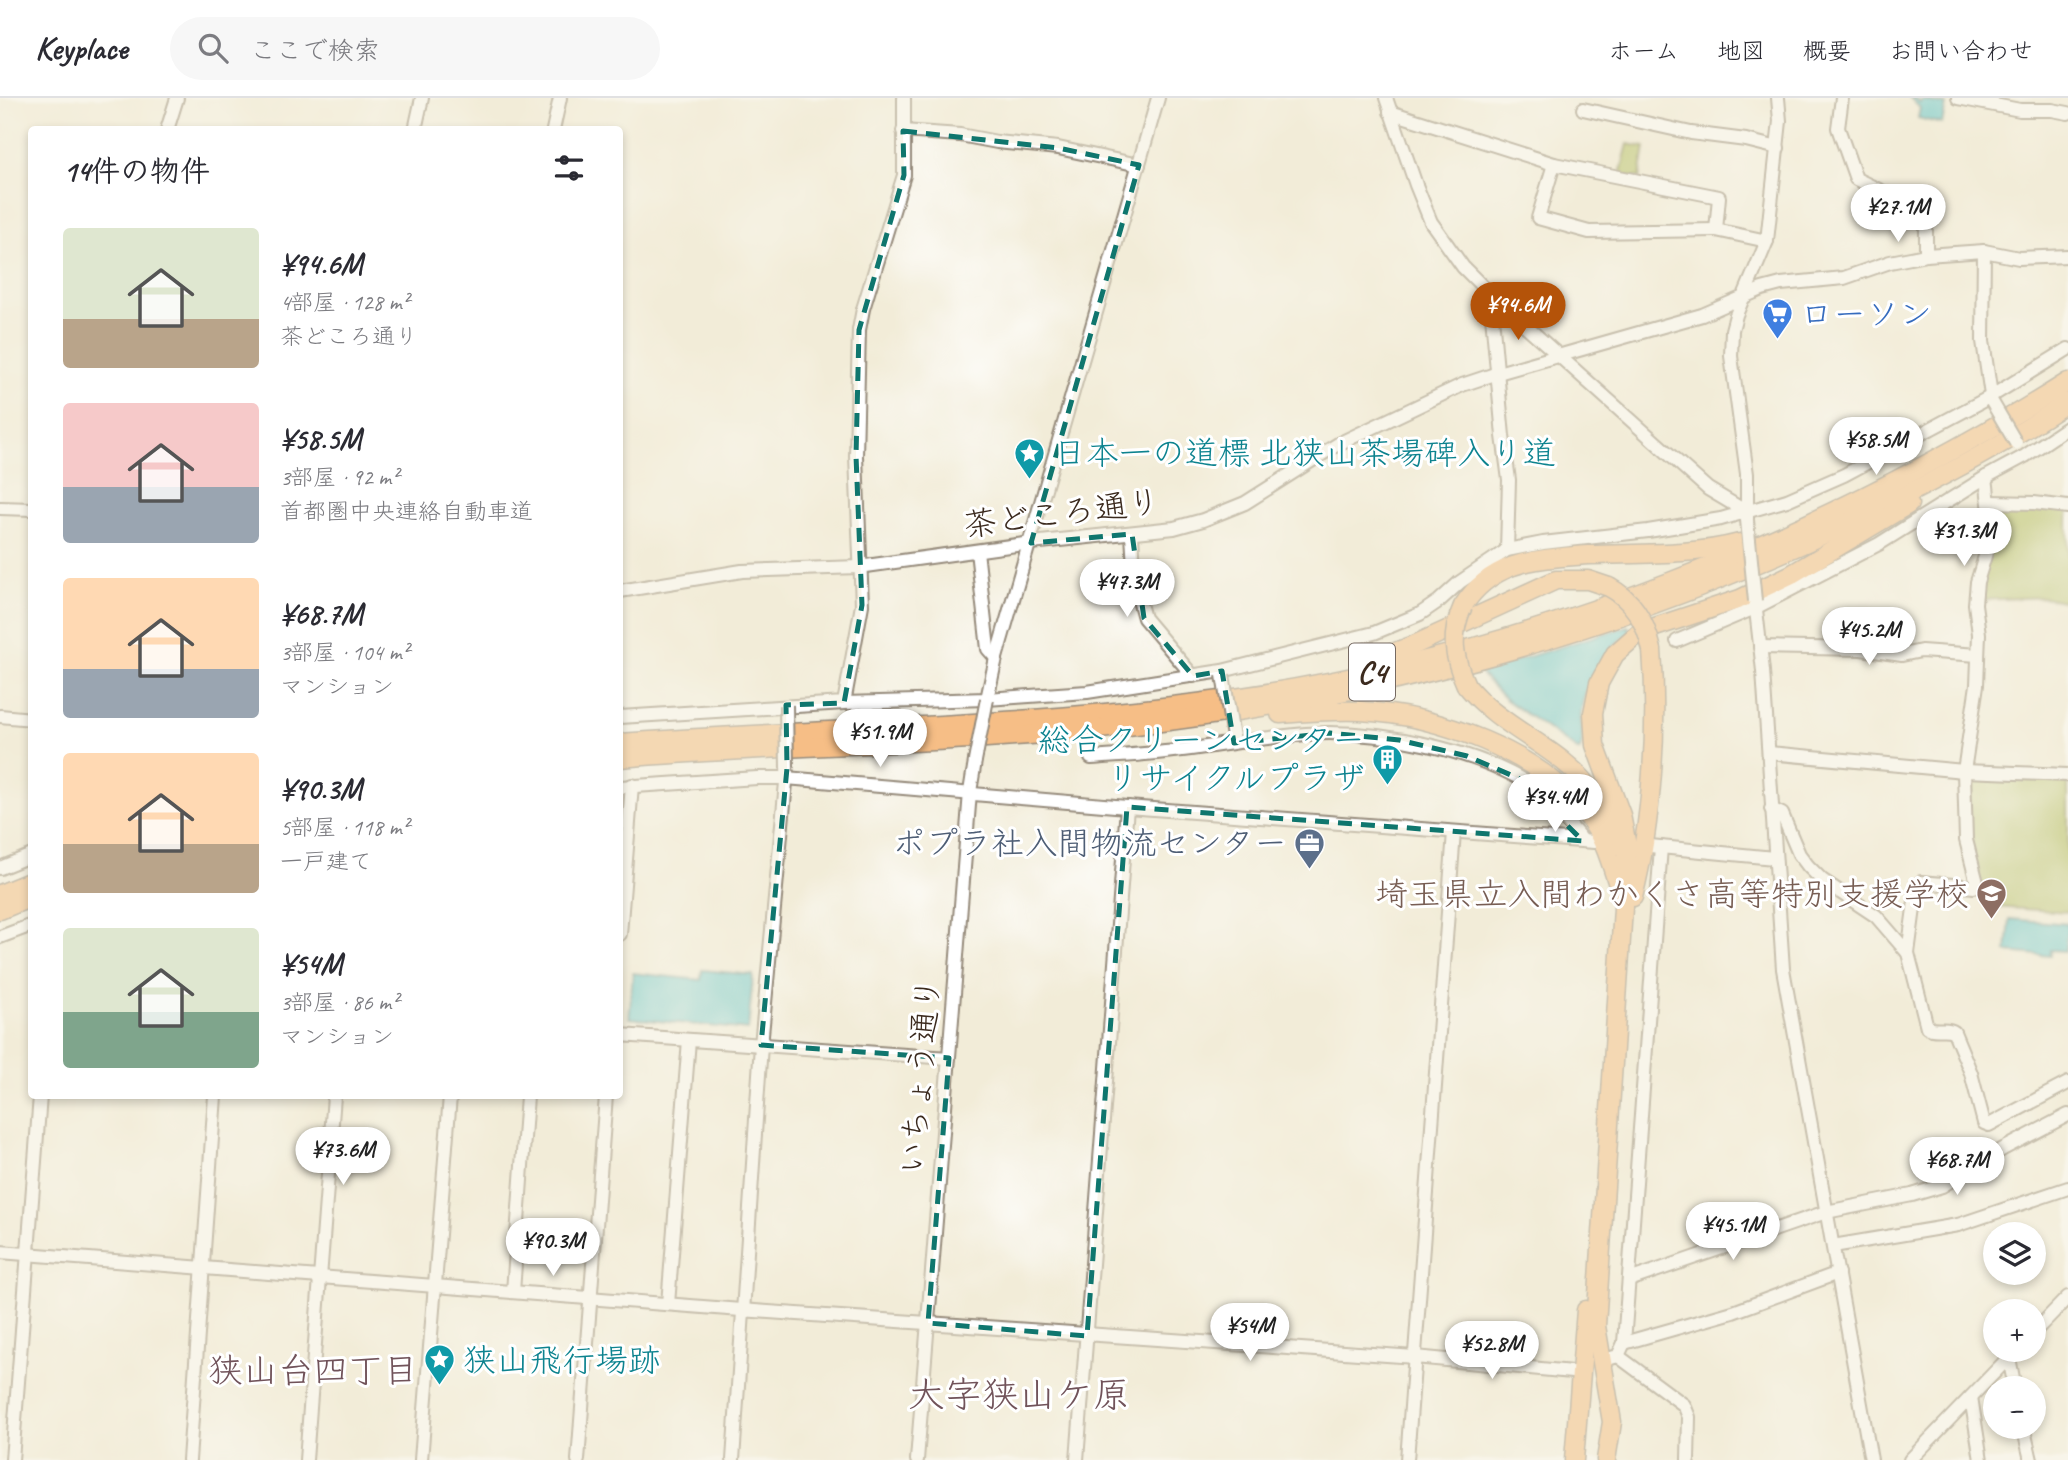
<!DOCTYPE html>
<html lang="ja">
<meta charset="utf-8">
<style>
:root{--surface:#fff;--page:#f7f7f7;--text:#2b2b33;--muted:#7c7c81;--line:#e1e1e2;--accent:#b45309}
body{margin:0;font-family:Caveat,"Klee One",sans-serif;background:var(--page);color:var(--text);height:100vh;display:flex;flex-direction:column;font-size:26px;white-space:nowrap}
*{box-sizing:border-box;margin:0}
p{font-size:23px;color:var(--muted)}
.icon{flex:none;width:38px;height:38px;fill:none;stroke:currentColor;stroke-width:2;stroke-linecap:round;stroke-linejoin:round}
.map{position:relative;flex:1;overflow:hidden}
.side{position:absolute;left:28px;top:28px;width:595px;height:973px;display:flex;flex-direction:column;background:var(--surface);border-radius:7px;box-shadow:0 4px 10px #0003}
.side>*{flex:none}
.tools{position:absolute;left:1983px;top:1124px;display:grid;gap:14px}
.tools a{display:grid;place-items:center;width:63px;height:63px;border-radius:50%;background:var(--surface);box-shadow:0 4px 10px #0003;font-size:35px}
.price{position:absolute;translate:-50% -60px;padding:0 16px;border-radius:24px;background:#fff;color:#222;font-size:23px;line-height:46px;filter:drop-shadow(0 2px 4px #0008)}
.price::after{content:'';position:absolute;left:50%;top:42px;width:21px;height:16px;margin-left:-10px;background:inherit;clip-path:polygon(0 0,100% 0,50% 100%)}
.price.current{background:var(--accent);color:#fff}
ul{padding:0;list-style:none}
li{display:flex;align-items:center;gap:21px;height:175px;padding:0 35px}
li span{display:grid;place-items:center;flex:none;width:196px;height:140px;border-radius:7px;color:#555}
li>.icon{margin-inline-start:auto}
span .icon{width:84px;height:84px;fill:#fffc;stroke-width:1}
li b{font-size:30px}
h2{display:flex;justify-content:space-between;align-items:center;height:84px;padding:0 35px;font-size:30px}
header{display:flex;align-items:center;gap:42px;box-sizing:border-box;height:98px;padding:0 35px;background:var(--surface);border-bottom:2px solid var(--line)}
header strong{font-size:33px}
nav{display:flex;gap:38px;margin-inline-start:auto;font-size:24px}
.search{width:490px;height:63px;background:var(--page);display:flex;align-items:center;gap:18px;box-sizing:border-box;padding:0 24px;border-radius:38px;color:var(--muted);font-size:26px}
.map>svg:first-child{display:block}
</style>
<header>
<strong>Keyplace</strong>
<div class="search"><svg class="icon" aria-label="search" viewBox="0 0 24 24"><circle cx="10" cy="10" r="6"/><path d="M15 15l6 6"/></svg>ここで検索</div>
<nav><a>ホーム</a><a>地図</a><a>概要</a><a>お問い合わせ</a></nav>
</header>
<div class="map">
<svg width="2068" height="1362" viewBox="0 0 2068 1362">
<rect width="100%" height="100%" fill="#fff"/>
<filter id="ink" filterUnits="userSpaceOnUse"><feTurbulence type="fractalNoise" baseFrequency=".0143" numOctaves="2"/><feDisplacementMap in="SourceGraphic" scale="14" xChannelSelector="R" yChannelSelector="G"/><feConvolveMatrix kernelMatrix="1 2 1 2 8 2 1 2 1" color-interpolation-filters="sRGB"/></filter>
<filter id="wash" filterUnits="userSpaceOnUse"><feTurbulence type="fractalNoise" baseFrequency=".00686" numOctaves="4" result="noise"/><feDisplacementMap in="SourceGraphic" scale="28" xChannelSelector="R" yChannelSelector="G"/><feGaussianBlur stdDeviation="1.57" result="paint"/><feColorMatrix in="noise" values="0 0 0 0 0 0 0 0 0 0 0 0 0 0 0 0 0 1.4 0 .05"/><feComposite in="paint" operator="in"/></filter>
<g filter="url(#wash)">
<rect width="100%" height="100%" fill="#f2ecd8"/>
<g fill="#b1be60" stroke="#76743f" stroke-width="2">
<path d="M1628 46 1645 49 1640 80 1620 77Z"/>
<path d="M1992 409 2068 412V504L2044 499 1979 502Z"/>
<path d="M1838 515 1872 517V549H1837Z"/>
<path d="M1972 679 2068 682V814L1994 809C1969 772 1970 726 1969 683Z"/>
</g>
<g fill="#54c2ca" stroke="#487674" stroke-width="2">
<path d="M1910 0H1915L1920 5 1922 2 1946 7 1942 26 1918 20 1920 10Z"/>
<path d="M1628 528 1631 533C1605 553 1584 582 1581 616 1580 628 1586 642 1579 653L1505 601 1479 574Z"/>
<path d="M2010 821 2068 826 2065 853 2051 852 2050 858 2007 854Z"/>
<path d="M702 872 753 877 748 932 629 920 633 875 701 882Z"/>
</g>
</g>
<g filter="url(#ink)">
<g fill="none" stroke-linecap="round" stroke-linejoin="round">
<defs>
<g id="minor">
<path d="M1386 0 1416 87 1431 124 1463 169 1490 196 1708 391 1745 413"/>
<path d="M1842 0 1838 30 1856 81 1919 111 1926 129V157"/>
<path d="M1958 0 2020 12H2052L2068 15"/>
<path d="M1583 11 1691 35 1746 42 1778 50"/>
<path d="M1390 14 1554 66 1719 99 1716 132 1767 143"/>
<path d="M167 32 177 0"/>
<path d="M415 32 422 0"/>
<path d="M553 32 560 0"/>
<path d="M903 33 960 37 997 44 1058 50 1139 67"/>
<path d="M1554 66 1538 120 1589 134 1716 132"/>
<path d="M1984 153 1983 243 1992 304"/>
<path d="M1490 196 1503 338 1509 382 1507 452"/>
<path d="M1986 379 1991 423 1989 445 1977 484 1975 506 1979 536 1977 587 1964 673 1966 742 1977 785 1974 789 1921 784 1917 788 1908 855 1927 929C1936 935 1946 928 1954 934L1971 975 1984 1025 1989 1027 2068 985"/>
<path d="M1990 404 2034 405 2068 409"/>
<path d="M0 410 32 411"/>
<path d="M1747 421V376L1731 258 1732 232 1736 217 1767 143 1780 23 1778 0"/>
<path d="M1132 436 1135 488 1144 520 1193 578"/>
<path d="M977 453 988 551 996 560"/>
<path d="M620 493 742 473 859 469 1031 445 1174 430 1203 422 1245 405 1338 346 1462 287 1498 275 1702 217 1762 191 1781 186 1844 180 1890 164 1926 157 1984 153 2019 160 2068 158"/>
<path d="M1755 503 1763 573 1783 871 1871 1362"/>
<path d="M1677 543 1755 510 1879 446 1986 379 2025 358 2068 329"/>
<path d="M1760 549 1861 551 1902 557 1921 553 1978 557"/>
<path d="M987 601 996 560 1158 0"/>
<path d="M844 605 987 601 1087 594 1222 573 1374 535 1420 516 1439 503 1460 484 1507 452 1543 445 1648 433 1721 421 1787 402 1844 377 1990 299 2068 251"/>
<path d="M0 618 32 621"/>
<path d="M620 619 844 605 862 507 856 358 859 232 863 211 904 77V0"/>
<path d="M1769 655 1964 673 2068 677"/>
<path d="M1091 660C1116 658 1141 657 1165 654 1220 649 1274 636 1329 635 1389 635 1466 651 1519 680 1545 695 1564 720 1583 743"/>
<path d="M620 689 757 680H786L1127 709 1594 744"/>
<path d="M1771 711 1782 716 1799 756 1808 768 1822 782 1876 818 1908 855"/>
<path d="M1650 748 1774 760"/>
<path d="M0 770 32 757"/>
<path d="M620 836 632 687"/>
<path d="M0 839 32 827"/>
<path d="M620 937 949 960"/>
<path d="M1833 1148 1958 1127 2068 1090"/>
<path d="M0 1154 741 1212 1415 1259 1572 1274"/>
<path d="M1629 1182 1826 1114 1912 1097 1942 1088 2003 1051 2068 1017"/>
<path d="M513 1194 527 998"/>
<path d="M668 1206 689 942"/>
<path d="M2034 1234 2068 1199"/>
<path d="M1624 1245 1733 1214 1838 1175"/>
<path d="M1618 1258 1684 1307 1689 1319 1688 1362"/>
<path d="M1611 1260 1618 1258 1624 1245 1661 749"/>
<path d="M2009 1260 2015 1290"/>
<path d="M1971 1299 1981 1362"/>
<path d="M2023 1328 2031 1362"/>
<path d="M12 1362 40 998"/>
<path d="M189 1362 215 998"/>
<path d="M306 1362 334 998"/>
<path d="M421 1362 450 998"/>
<path d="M578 1362 606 998"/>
<path d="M733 1362 761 947 787 674"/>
<path d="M917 1362 970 694 975 663"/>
<path d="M1077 1362 1127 709"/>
<path d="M1407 1362 1454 734"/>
<path d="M1910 1362 2017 1251"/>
</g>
<g id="highway">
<path d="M1463 508C1475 489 1491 476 1513 468 1537 460 1563 459 1588 457 1638 455 1691 458 1740 445"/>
<path d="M1363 566 1414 547 1556 482H1588L1609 489"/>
<path d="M1466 587C1502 632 1561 649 1593 694 1605 711 1611 729 1617 748"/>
<path d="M1280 616C1306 614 1333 612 1360 613 1437 617 1538 653 1586 716 1604 738 1611 766 1620 793"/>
<path d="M620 645C827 630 1036 629 1242 599 1529 557 1824 438 2068 284"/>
<path d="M620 660C789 646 959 647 1128 628 1381 599 1618 534 1848 425 1924 389 1999 350 2068 304"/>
<path d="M0 796 32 783"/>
<path d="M1633 799C1652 724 1658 629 1652 552"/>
<path d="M0 812 32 799"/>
<path d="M1574 1362 1586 1212"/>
<path d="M1606 1362 1612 1324 1596 1228 1627 748 1621 717 1595 647 1593 615 1599 585 1615 556 1640 534 1740 501 1792 476 1909 406"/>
</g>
</defs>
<use href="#minor" stroke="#968b7b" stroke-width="16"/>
<use href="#highway" stroke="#968b7b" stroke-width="21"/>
<use href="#minor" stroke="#fff" stroke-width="12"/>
<use href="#highway" stroke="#f6be86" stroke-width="18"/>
<defs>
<g id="minor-bridge">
<path d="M1992 304 2016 345"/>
<path d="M1747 422 1755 503"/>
<path d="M1223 577 1233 639"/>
<path d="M786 607 787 670"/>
<path d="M975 663 987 601"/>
</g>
<g id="highway-bridge">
<path d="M1609 489C1634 502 1646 525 1652 552"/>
<path d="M1463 508C1450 536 1453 559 1466 587"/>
</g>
</defs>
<use href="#minor-bridge" stroke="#968b7b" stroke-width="16" stroke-linecap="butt"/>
<use href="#highway-bridge" stroke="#968b7b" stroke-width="21" stroke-linecap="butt"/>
<use href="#minor-bridge" stroke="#fff" stroke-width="12"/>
<use href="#highway-bridge" stroke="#f6be86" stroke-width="18"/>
</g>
</g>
<path d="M0 0H2068V1362H0ZM903 33 1058 50 1139 67 1031 445 1132 436 1144 520 1193 578 1222 573 1234 645 1330 635 1399 642 1467 658 1520 681 1583 743 1127 709 1087 1238 928 1225 949 960 761 947 787 670 786 607 844 605 862 507 856 358 859 232 904 77Z" fill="#f2ecd8" fill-opacity=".55" fill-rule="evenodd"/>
<path fill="none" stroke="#0f766e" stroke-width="5" stroke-dasharray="14 9" stroke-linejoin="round" d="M903 33 1058 50 1139 67 1031 445 1132 436 1144 520 1193 578 1222 573 1234 645 1330 635 1399 642 1467 658 1520 681 1583 743 1127 709 1087 1238 928 1225 949 960 761 947 787 670 786 607 844 605 862 507 856 358 859 232 904 77Z"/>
<defs>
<symbol id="supermarket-pin" viewBox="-11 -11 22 30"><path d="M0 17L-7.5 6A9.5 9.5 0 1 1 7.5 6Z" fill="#3f7fe0" stroke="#fff"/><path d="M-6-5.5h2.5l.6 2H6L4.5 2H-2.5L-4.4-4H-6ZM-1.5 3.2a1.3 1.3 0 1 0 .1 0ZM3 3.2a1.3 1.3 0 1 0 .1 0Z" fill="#fff"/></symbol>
<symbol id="sight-pin" viewBox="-11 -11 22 30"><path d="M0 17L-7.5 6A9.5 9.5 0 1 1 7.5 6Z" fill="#0f9aa8" stroke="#fff"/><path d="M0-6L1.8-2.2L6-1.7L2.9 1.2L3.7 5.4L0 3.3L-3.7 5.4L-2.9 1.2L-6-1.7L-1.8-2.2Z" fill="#fff"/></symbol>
<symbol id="building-pin" viewBox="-11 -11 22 30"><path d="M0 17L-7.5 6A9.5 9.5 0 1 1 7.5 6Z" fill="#0f9aa8" stroke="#fff"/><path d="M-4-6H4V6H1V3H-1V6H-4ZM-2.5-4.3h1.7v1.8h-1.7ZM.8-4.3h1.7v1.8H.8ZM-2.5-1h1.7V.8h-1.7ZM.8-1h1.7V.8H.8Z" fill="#fff"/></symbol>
<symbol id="office-pin" viewBox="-11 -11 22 30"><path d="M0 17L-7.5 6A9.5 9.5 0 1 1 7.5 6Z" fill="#5c6f8a" stroke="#fff"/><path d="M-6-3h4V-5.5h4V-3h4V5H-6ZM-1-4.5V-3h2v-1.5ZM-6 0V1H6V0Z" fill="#fff"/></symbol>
<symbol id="school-pin" viewBox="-11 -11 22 30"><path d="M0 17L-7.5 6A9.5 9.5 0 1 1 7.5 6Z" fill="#8d6e63" stroke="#fff"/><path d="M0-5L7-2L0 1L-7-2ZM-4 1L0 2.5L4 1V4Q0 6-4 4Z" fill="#fff"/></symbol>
</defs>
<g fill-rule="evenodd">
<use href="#supermarket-pin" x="1760" y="198" width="35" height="47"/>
<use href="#sight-pin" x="1012" y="338" width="35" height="47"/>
<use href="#building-pin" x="1370" y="644" width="35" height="47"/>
<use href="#office-pin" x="1292" y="728" width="35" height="47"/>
<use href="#school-pin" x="1974" y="778" width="35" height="47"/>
<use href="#sight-pin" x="422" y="1244" width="35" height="47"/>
</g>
<g text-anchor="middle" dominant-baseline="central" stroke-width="6" stroke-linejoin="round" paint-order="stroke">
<rect fill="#fff" stroke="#766a62" stroke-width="2" x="1349" y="545.5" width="46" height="57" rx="5"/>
<g font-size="32" font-weight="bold" fill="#3b2a1e">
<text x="1372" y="574">C4</text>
</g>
<g font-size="33" fill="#366cbe" stroke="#fff" text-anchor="start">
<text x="1800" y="216">ローソン</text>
</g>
<g font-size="33" fill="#0d838f" stroke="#fff" text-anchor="start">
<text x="1053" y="355">日本一の道標 北狭山茶場碑入り道</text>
<text x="1365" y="642" text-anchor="end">総合クリーンセンター<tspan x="1365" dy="38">リサイクルプラザ</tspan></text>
<text x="463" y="1262">狭山飛行場跡</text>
</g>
<g font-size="33" fill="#3b2a1e" stroke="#fff">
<text transform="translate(1062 415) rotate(-7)">茶どころ通り</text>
<text transform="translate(920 978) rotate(-85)">いちょう通り</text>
</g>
<g font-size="33" fill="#4e5e75" stroke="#fff" text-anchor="end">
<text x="1287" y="745">ポプラ社入間物流センター</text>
</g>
<g font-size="33" fill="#785e54" stroke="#fff" text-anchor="end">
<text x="1969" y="796">埼玉県立入間わかくさ高等特別支援学校</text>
</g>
<g font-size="35" fill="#71535a" stroke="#fff">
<text x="313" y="1272">狭山台四丁目</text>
</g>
<g font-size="37" fill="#71535a" stroke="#fff">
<text x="1019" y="1296">大字狭山ケ原</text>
</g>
</g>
</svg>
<div class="tools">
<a><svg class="icon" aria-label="layers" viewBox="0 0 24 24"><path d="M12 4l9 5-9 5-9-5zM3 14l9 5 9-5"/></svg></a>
<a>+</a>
<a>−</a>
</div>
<b class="price" style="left:1898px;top:146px">¥27.1M</b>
<b class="price current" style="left:1518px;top:244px">¥94.6M</b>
<b class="price" style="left:1876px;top:379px">¥58.5M</b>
<b class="price" style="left:1964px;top:470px">¥31.3M</b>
<b class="price" style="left:1127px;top:521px">¥47.3M</b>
<b class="price" style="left:1869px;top:569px">¥45.2M</b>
<b class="price" style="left:880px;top:671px">¥51.9M</b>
<b class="price" style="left:1555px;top:736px">¥34.4M</b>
<b class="price" style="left:343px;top:1089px">¥73.6M</b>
<b class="price" style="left:1957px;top:1099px">¥68.7M</b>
<b class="price" style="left:1733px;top:1164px">¥45.1M</b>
<b class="price" style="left:553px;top:1180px">¥90.3M</b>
<b class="price" style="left:1250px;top:1265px">¥54M</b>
<b class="price" style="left:1492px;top:1283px">¥52.8M</b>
<section class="side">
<h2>14件の物件<svg class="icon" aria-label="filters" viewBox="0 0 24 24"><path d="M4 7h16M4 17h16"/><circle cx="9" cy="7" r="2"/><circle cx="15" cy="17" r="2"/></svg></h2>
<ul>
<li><span style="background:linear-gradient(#dfe7d0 65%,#b9a48a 0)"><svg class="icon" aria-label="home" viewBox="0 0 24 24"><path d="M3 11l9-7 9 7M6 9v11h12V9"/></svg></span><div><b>¥94.6M</b><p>4部屋 · 128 m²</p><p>茶どころ通り</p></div></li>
<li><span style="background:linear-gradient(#f6c9c9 60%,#9aa5b1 0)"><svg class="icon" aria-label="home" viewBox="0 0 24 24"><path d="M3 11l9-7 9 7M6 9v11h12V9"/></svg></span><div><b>¥58.5M</b><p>3部屋 · 92 m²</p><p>首都圏中央連絡自動車道</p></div></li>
<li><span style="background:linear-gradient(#ffd9b3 65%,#9aa5b1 0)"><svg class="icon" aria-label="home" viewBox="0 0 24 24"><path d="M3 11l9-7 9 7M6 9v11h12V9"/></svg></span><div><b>¥68.7M</b><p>3部屋 · 104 m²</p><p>マンション</p></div></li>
<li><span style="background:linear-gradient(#ffd9b3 65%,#b9a48a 0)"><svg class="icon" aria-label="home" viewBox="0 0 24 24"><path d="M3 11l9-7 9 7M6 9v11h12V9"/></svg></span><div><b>¥90.3M</b><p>5部屋 · 118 m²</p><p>一戸建て</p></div></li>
<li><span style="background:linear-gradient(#dfe7d0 60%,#7fa58c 0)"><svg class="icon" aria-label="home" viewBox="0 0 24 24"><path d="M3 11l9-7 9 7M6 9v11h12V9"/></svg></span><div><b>¥54M</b><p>3部屋 · 86 m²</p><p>マンション</p></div></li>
</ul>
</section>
</div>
